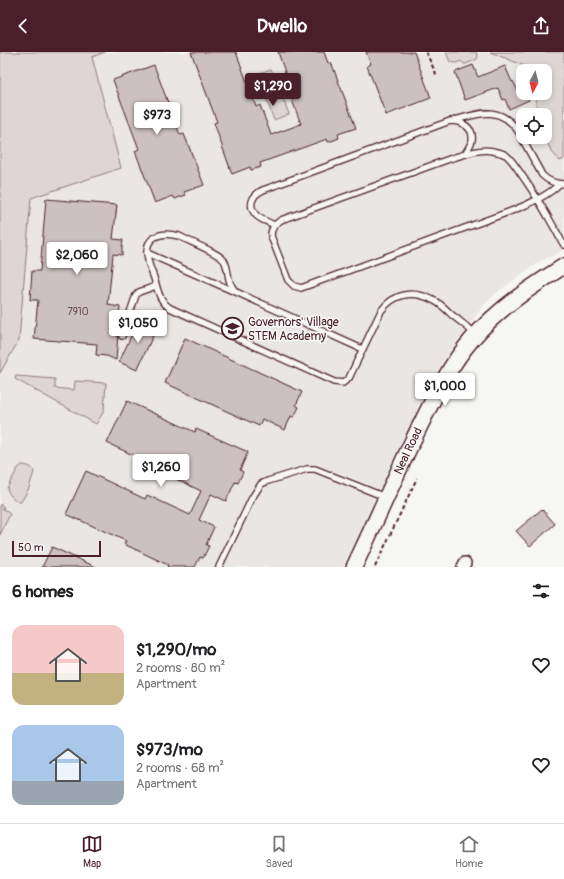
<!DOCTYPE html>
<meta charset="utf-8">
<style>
:root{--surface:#fff;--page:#f6f6f6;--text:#202124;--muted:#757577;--line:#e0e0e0;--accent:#4a1f2b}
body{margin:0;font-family:Pangolin,sans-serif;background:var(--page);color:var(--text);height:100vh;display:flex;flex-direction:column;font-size:15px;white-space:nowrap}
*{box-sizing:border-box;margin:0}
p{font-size:13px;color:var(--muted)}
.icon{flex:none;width:22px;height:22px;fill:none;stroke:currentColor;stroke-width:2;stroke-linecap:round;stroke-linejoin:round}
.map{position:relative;height:515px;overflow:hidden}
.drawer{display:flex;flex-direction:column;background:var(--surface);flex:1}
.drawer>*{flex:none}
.needle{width:26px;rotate:187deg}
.buttons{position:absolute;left:516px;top:12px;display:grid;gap:8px}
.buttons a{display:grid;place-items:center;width:36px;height:36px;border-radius:8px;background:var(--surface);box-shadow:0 2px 6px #0003;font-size:20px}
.scale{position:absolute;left:12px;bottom:10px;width:89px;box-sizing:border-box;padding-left:4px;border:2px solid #4a1f2b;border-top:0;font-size:11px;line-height:14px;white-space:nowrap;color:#4a1f2b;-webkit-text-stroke:3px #f6f6f2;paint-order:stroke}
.price{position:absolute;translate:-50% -34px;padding:0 9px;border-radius:4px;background:#fff;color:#222;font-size:13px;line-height:26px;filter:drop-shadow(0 1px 2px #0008)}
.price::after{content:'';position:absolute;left:50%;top:24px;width:12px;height:9px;margin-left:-6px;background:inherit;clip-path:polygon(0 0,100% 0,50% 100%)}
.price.selected{background:var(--accent);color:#fff}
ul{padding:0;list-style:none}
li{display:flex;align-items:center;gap:12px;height:100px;padding:0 12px}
li span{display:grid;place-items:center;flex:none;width:112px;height:80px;border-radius:12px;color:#555}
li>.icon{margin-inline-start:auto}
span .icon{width:48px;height:48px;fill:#fffc;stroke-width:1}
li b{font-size:17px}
h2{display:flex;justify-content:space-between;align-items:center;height:48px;padding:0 12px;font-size:17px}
header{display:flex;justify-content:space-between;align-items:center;height:52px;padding:0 12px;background:var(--accent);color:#fff;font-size:18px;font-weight:700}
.menu{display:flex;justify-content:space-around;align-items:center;height:56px;border-top:1px solid var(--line);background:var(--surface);font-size:11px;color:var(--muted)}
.menu a{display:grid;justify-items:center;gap:2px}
.menu .selected{color:var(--accent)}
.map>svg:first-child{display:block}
</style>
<header><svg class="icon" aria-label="back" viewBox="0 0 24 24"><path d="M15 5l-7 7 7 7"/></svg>Dwello<svg class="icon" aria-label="share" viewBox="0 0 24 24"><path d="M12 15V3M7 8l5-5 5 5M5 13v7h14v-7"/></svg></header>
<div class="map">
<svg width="564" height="515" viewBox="0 0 564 515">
<rect width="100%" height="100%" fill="#f6f6f2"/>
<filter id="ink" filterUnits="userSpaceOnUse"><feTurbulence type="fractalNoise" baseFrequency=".025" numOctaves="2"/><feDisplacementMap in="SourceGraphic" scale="8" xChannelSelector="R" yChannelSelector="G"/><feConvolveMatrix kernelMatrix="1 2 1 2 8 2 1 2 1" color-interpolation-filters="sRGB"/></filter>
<g filter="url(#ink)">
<path fill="#e9e6e3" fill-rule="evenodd" d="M0 0H564V198L541 209 526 219 495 242 483 254 439 316 425 341 343 515H0ZM523 19H545V41H523ZM523 63H545V85H523Z"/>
<g fill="#ddd6d5" stroke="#947a80">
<path d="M0 0H105L92 5 121 116 31 146 19 288 0 321Z"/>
<path d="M446 0H476L478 5 477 7 466 12H464L461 9 456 11 450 10Z"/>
<path d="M490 0H564V107L560 109 552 100 544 85H545V63H537V61L535 41H545V19H537Z"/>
<path d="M271 17 289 62 274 68 257 22Z"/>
<path d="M16 324 55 327V336L74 338 75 329 106 331 104 359 96 372 15 327Z"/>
<path d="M22 413C27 413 33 415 34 420L29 436 21 450H19C13 447 8 442 7 436L18 416Z"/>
<path d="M0 452 4 455 2 456 10 462 0 483Z"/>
</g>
<g fill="#ccc1c0" stroke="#4a1f2b">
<path d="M191 0H236L256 55 260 53 271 83 301 72 284 27 287 26 278 0H324L328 11 331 10 356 76 338 82 339 86 334 88 328 90 327 87 260 111 261 115 251 118 250 115 232 122 214 71 217 70Z"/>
<path d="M366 0H414L431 46 386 63 367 14 371 12Z"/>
<path d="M154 13 180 83 184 82 204 133 184 140 186 143 180 145 175 147 173 144 155 151 135 99 139 97 113 28Z"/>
<path d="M473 13 478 25 505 14 512 30 513 29 519 41H526L529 48 509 57 505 47 503 48 498 36 465 48 455 20Z"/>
<path d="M46 147 117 153 113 187 123 188 122 195V203L113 202 108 253 120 255 116 308 107 304 96 303 97 292 34 287 38 248H30L32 219H40Z"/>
<path d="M140 265 158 273 137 318 119 310Z"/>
<path d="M185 286 302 340 296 353 299 355 294 365 291 364 285 378 262 367 259 374 165 331Z"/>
<path d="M127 349 195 380 196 377 248 400 240 418 243 420 238 431 235 430 226 449 211 442 199 468 214 475 206 493 209 494 203 506 200 505 195 515H167L168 513 124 492 126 489 66 462 86 419 145 447 147 443 190 463 201 439 172 425 174 422 107 391Z"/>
<path d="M542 457 555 472 530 494 516 479Z"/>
<path d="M52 495 96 515H42Z"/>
</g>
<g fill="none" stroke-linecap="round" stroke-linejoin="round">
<defs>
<g id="lane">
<path d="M455 68C480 61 500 53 518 79L542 123C548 129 556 132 564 132"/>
<path d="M559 132C551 142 527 153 514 158L301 236 294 234 288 228 271 184C271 176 275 172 281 168L452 106C467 102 482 95 497 100 500 100 503 102 506 103 512 108 517 116 521 122 536 143 549 166 561 188L564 193"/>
<path d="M274 173C269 170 261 168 257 164 247 154 252 143 263 138L450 69C461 69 474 75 472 88 471 93 467 98 465 102"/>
<path d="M147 201 233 239"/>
<path d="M122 284 136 243 139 240 156 234"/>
<path d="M362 297 236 240C226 229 230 222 225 210 222 202 188 189 179 184 159 179 143 185 148 208 149 214 152 220 154 226 158 238 159 249 170 256L334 330 343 331 349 326 381 259C394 241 413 238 433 248 440 251 446 257 452 263 460 269 468 276 476 282"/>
<path d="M219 515 252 446 261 432 268 429 307 417H315L385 445"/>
</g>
<path id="street" d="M463 515 465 511"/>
<g id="secondary">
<path id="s1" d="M354 515C374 473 393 430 413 388 431 352 447 316 473 286 499 256 531 235 564 214"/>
</g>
</defs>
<use href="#lane" stroke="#4a1f2b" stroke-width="8"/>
<use href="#street" stroke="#4a1f2b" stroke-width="14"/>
<use href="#secondary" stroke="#4a1f2b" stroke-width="18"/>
<g stroke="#4a1f2b" stroke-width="2" stroke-dasharray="4 3" stroke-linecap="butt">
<path d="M426 0 437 24"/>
<path d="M375 515 417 426"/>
</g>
<use href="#lane" stroke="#f6f6f2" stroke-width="5.5"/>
<use href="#street" stroke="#f6f6f2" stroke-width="11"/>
<use href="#secondary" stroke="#f6f6f2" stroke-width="15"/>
</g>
</g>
<defs>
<symbol id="school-ring" viewBox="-11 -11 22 22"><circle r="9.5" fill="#f6f6f2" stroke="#4a1f2b" stroke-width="1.5"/><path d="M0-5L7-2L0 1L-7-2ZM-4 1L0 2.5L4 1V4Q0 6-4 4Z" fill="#4a1f2b"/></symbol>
</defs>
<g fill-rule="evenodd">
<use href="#school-ring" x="220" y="264" width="25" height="25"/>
</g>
<g text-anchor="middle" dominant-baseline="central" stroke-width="3.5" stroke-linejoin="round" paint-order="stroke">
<g font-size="10" fill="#6a4850">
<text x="78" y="260">7910</text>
</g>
<g font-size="12" fill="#4a1f2b" stroke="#f6f6f2" text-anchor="start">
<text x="248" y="270">Governors' Village<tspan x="248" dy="14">STEM Academy</tspan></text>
</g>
<g font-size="12" fill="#4a1f2b" stroke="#f6f6f2">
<text stroke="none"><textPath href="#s1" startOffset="128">Neal Road</textPath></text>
</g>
</g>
</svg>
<div class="buttons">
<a><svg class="needle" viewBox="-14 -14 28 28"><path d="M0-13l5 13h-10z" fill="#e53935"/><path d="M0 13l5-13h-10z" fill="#757577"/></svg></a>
<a><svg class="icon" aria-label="locate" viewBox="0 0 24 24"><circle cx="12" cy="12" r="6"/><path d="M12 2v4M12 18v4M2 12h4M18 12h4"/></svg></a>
</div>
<div class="scale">50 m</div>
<b class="price selected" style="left:273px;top:55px">$1,290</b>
<b class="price" style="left:157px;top:84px">$973</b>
<b class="price" style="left:77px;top:224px">$2,060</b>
<b class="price" style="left:138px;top:292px">$1,050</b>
<b class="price" style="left:445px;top:355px">$1,000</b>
<b class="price" style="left:161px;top:436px">$1,260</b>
</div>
<section class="drawer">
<h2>6 homes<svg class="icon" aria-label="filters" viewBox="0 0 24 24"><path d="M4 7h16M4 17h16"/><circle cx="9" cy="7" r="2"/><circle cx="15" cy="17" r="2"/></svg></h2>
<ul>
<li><span style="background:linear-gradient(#f6c9c9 60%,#c2b280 0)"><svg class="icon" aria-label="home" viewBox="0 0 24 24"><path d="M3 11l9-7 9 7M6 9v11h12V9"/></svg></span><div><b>$1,290/mo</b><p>2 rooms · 80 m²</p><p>Apartment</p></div><svg class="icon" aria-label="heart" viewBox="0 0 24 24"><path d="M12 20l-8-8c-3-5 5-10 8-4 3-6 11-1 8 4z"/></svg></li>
<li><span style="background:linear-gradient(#a9c7e8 70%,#9aa5b1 0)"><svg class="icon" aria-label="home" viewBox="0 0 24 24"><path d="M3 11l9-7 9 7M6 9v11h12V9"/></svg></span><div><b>$973/mo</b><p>2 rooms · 68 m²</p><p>Apartment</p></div><svg class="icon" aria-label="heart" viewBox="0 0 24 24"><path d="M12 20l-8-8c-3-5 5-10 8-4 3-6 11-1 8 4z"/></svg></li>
</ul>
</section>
<nav class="menu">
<a class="selected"><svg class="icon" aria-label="map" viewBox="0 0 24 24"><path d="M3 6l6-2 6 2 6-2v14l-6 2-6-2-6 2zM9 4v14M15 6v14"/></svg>Map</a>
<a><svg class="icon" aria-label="saved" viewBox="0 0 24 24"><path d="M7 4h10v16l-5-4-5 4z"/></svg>Saved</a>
<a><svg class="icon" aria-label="home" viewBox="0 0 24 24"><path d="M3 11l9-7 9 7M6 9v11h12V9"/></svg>Home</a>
</nav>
